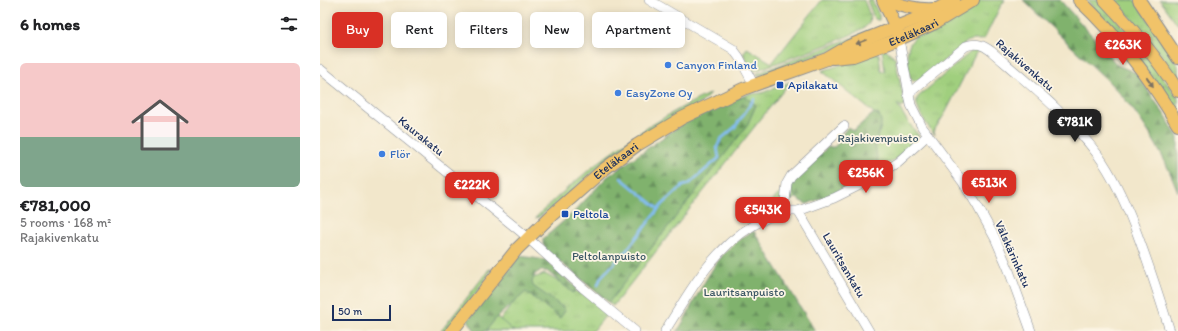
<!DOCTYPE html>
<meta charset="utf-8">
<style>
:root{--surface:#fff;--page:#f6f6f6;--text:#202124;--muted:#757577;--accent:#d93025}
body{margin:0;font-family:Itim,sans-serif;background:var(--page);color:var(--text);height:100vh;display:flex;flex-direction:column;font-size:15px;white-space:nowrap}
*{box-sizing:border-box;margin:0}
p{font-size:13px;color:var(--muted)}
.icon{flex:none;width:22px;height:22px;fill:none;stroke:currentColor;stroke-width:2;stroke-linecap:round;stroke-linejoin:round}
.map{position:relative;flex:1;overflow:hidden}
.drawer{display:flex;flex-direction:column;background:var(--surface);width:320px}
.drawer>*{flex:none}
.banner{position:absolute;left:12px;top:12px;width:380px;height:36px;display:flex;gap:8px}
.scale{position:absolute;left:12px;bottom:10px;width:59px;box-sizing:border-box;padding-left:4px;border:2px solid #1b2f5e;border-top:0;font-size:11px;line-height:14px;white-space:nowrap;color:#1b2f5e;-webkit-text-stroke:3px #fcf5e5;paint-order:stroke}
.price{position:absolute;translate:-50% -34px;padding:0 9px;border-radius:8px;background:var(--accent);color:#fff;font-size:13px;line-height:26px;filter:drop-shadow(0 1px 2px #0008)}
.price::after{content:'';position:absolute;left:50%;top:24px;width:12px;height:9px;margin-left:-6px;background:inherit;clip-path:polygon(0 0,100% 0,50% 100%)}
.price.selected{background:#222;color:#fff}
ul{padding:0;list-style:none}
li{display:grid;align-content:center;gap:8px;height:212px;padding:0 20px}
li span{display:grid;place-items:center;height:124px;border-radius:6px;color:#555}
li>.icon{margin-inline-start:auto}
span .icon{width:72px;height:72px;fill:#fffc;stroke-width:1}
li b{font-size:17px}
h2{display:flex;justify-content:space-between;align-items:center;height:48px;padding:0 20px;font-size:17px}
.tag{padding:0 14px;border-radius:6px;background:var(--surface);box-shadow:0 2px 10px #0003;font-size:14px;line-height:36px}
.tag.selected{background:var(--accent);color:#fff}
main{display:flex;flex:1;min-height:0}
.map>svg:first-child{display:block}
</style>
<main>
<section class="drawer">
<h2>6 homes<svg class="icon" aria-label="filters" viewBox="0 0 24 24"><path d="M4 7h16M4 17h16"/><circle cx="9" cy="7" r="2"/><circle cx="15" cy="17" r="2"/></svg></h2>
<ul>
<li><span style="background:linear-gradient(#f6c9c9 60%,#7fa58c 0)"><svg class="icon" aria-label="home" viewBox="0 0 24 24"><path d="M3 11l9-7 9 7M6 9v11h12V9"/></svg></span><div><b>€781,000</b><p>5 rooms · 168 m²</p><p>Rajakivenkatu</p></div></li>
</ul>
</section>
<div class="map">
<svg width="858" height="331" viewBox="0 0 858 331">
<defs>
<pattern id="grass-tufts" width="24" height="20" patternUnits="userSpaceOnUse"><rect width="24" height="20" fill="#a0cf7e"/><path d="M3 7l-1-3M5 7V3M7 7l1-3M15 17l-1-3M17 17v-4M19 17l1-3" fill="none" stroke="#89b26f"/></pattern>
<pattern id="forest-firs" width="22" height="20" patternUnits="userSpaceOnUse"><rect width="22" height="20" fill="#80b26d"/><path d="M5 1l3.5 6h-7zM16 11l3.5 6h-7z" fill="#68915d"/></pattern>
</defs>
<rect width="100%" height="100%" fill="#fcf5e5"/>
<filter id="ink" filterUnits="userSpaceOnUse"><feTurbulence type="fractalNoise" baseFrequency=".025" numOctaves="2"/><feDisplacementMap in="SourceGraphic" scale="8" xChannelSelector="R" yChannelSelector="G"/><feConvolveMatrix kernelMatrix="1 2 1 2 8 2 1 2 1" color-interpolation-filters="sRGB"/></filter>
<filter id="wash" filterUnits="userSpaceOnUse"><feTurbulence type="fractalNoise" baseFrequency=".012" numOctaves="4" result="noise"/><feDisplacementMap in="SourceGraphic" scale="16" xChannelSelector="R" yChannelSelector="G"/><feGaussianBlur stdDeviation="0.9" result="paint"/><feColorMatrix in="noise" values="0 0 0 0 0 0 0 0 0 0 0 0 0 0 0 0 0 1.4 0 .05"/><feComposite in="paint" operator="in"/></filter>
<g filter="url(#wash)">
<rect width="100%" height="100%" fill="#f2e7cb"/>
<g fill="url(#grass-tufts)" stroke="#5e7f6e">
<path d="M502 0H544C546 6 552 17 549 23 545 34 450 65 434 71L432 70 423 54 427 48 452 63Z"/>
<path d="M547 0H552L559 15V20H557L554 18Z"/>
<path d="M659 0H685L680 7 664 39C659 41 653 39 648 41L607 75 598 80 593 81 590 77C588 61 583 49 596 36Z"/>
<path d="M767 0H778L808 32 856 95 858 99V115Z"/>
<path d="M794 0H815L847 47 858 66V79L840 53 817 24Z"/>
<path d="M840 0H858V25L856 22Z"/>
<path d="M549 30 552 33 542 39 445 75H438L436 74 539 35Z"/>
<path d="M562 49 571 53 575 58 585 105 581 107 577 104 586 119 598 135V138L583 154 556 172 446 208 444 207 554 113 502 71 555 53 559 54 561 70 565 72Z"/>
<path d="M654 49H659L663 52 659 51 656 53 626 112 615 129 614 132 615 135C609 128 592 106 598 97Z"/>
<path d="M470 82 293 306 244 265 436 105 424 96 429 94 442 93Z"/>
<path d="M391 93 382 102 280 166 236 204 219 217 215 218C267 168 325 123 391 93Z"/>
<path d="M170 268 171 269 164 282 127 331H121Z"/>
<path d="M225 274 267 297 268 296 287 312V314L273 331H171L213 278Z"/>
</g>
<g fill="url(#forest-firs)" stroke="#4e7066">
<path d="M703 0H740L775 39 797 65 816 73 846 117 858 138V192C846 160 829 129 807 102 795 87 781 74 767 61 745 41 724 20 703 0Z"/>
<path d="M424 96 436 105 427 126 289 302 227 251 223 245V239L253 213 287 177 365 122 407 101Z"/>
<path d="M554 113 559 115C565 125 557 133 556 143 554 153 561 162 556 172L525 189 487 204C476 200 473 195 470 185L473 179 508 147H514L522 140 523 133 528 127 533 131Z"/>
<path d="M434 231 495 331H357C363 324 367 315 371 307 388 276 401 247 434 231Z"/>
<path d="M200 256 226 260 257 288 253 293 227 271H220L215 274 212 282 213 286 244 308 245 311 240 318 206 292 177 317 166 331H155L148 320Z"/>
</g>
<path fill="#a0cf7e" stroke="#5e7f6e" d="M177 317 194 331H166Z"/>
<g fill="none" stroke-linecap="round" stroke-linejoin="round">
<g stroke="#83bdf5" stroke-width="2.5">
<path d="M301 178 339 209"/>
<path d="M278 285 281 277 306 251 341 206 363 186 369 184 399 158 397 147 401 139 415 127 434 99"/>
</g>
</g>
</g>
<g filter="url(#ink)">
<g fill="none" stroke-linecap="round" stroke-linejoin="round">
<defs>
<g id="minor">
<path d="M329 0 413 49 419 57 434 85"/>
<path d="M579 39 591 105 602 127 642 181 658 207 675 238 688 268 711 331"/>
<path d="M0 69 200 231 263 288 315 331"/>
<path d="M588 94 646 46C657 42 663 45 671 51 709 84 748 115 778 155 794 177 805 202 815 228 828 262 839 296 850 331"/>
<path d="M464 211H478L514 198 548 181 578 162 608 135"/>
<path d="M478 211 549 331"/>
<path d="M345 331C377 280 402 232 464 211L467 183 471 176 524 126"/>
</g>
<g id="major">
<path d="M563 0 576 28 578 36"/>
<path d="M568 0C584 7 597 10 614 9"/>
<path d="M759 0C798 37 831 79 858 125"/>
<path d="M785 0C812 28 837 58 858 91"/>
<path d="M819 0 858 58"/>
<path id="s1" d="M513 58 533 56 579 39 615 23 653 0"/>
<path id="s2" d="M132 331 197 249 233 214 283 170 317 145 362 118 423 89 507 59 529 46 608 14 634 0"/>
</g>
</defs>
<use href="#minor" stroke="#868b94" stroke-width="10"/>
<use href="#major" stroke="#868b94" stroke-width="14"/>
<use href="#minor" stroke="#fff" stroke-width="9"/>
<use href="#major" stroke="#f1c369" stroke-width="12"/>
</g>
<defs><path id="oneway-solid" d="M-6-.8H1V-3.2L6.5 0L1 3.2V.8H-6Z"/></defs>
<g fill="#7b7263">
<use href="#oneway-solid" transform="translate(541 42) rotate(158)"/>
<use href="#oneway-solid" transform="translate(830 82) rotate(54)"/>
</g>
</g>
<g fill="#3f7fe0" stroke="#fcf5e5" stroke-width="1.5">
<circle cx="348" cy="65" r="4"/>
<circle cx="298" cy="93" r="4"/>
<circle cx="62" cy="154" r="4"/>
</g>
<g fill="#1a4fb4" stroke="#fcf5e5" stroke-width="1.5">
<rect x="456" y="81" width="8" height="8" rx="2"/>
<rect x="241" y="210" width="8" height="8" rx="2"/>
</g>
<g text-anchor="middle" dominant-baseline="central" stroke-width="3.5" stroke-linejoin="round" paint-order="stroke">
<g font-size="12" fill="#1b2f5e" stroke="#fcf5e5">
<text stroke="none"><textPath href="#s1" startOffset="85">Eteläkaari</textPath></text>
<text transform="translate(705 65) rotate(41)">Rajakivenkatu</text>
<text transform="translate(101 136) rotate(39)">Kaurakatu</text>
<text stroke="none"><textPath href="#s2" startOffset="237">Eteläkaari</textPath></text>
<text transform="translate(693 254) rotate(66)">Välskärinkatu</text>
<text transform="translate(524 265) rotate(60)">Lauritsankatu</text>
</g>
<g font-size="12" fill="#366cbe" stroke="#fcf5e5" text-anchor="start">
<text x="356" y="65">Canyon Finland</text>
<text x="306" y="93">EasyZone Oy</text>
<text x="70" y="154">Flör</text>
</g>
<g font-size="12" fill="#164399" stroke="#fcf5e5" text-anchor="start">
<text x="468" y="85">Apilakatu</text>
<text x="253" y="214">Peltola</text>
</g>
<g font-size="12" fill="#3c5766" stroke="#fcf5e5">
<text x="558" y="138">Rajakivenpuisto</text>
<text x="289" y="256">Peltolanpuisto</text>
<text x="424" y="292">Lauritsanpuisto</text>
</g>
</g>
</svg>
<div class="scale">50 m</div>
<b class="price" style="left:803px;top:66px">€263K</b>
<b class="price selected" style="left:755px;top:143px">€781K</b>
<b class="price" style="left:546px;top:194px">€256K</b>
<b class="price" style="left:669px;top:204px">€513K</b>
<b class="price" style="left:152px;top:206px">€222K</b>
<b class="price" style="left:443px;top:231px">€543K</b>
<div class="banner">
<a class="tag selected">Buy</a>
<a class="tag">Rent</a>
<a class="tag">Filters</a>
<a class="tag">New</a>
<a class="tag">Apartment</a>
</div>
</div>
</main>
